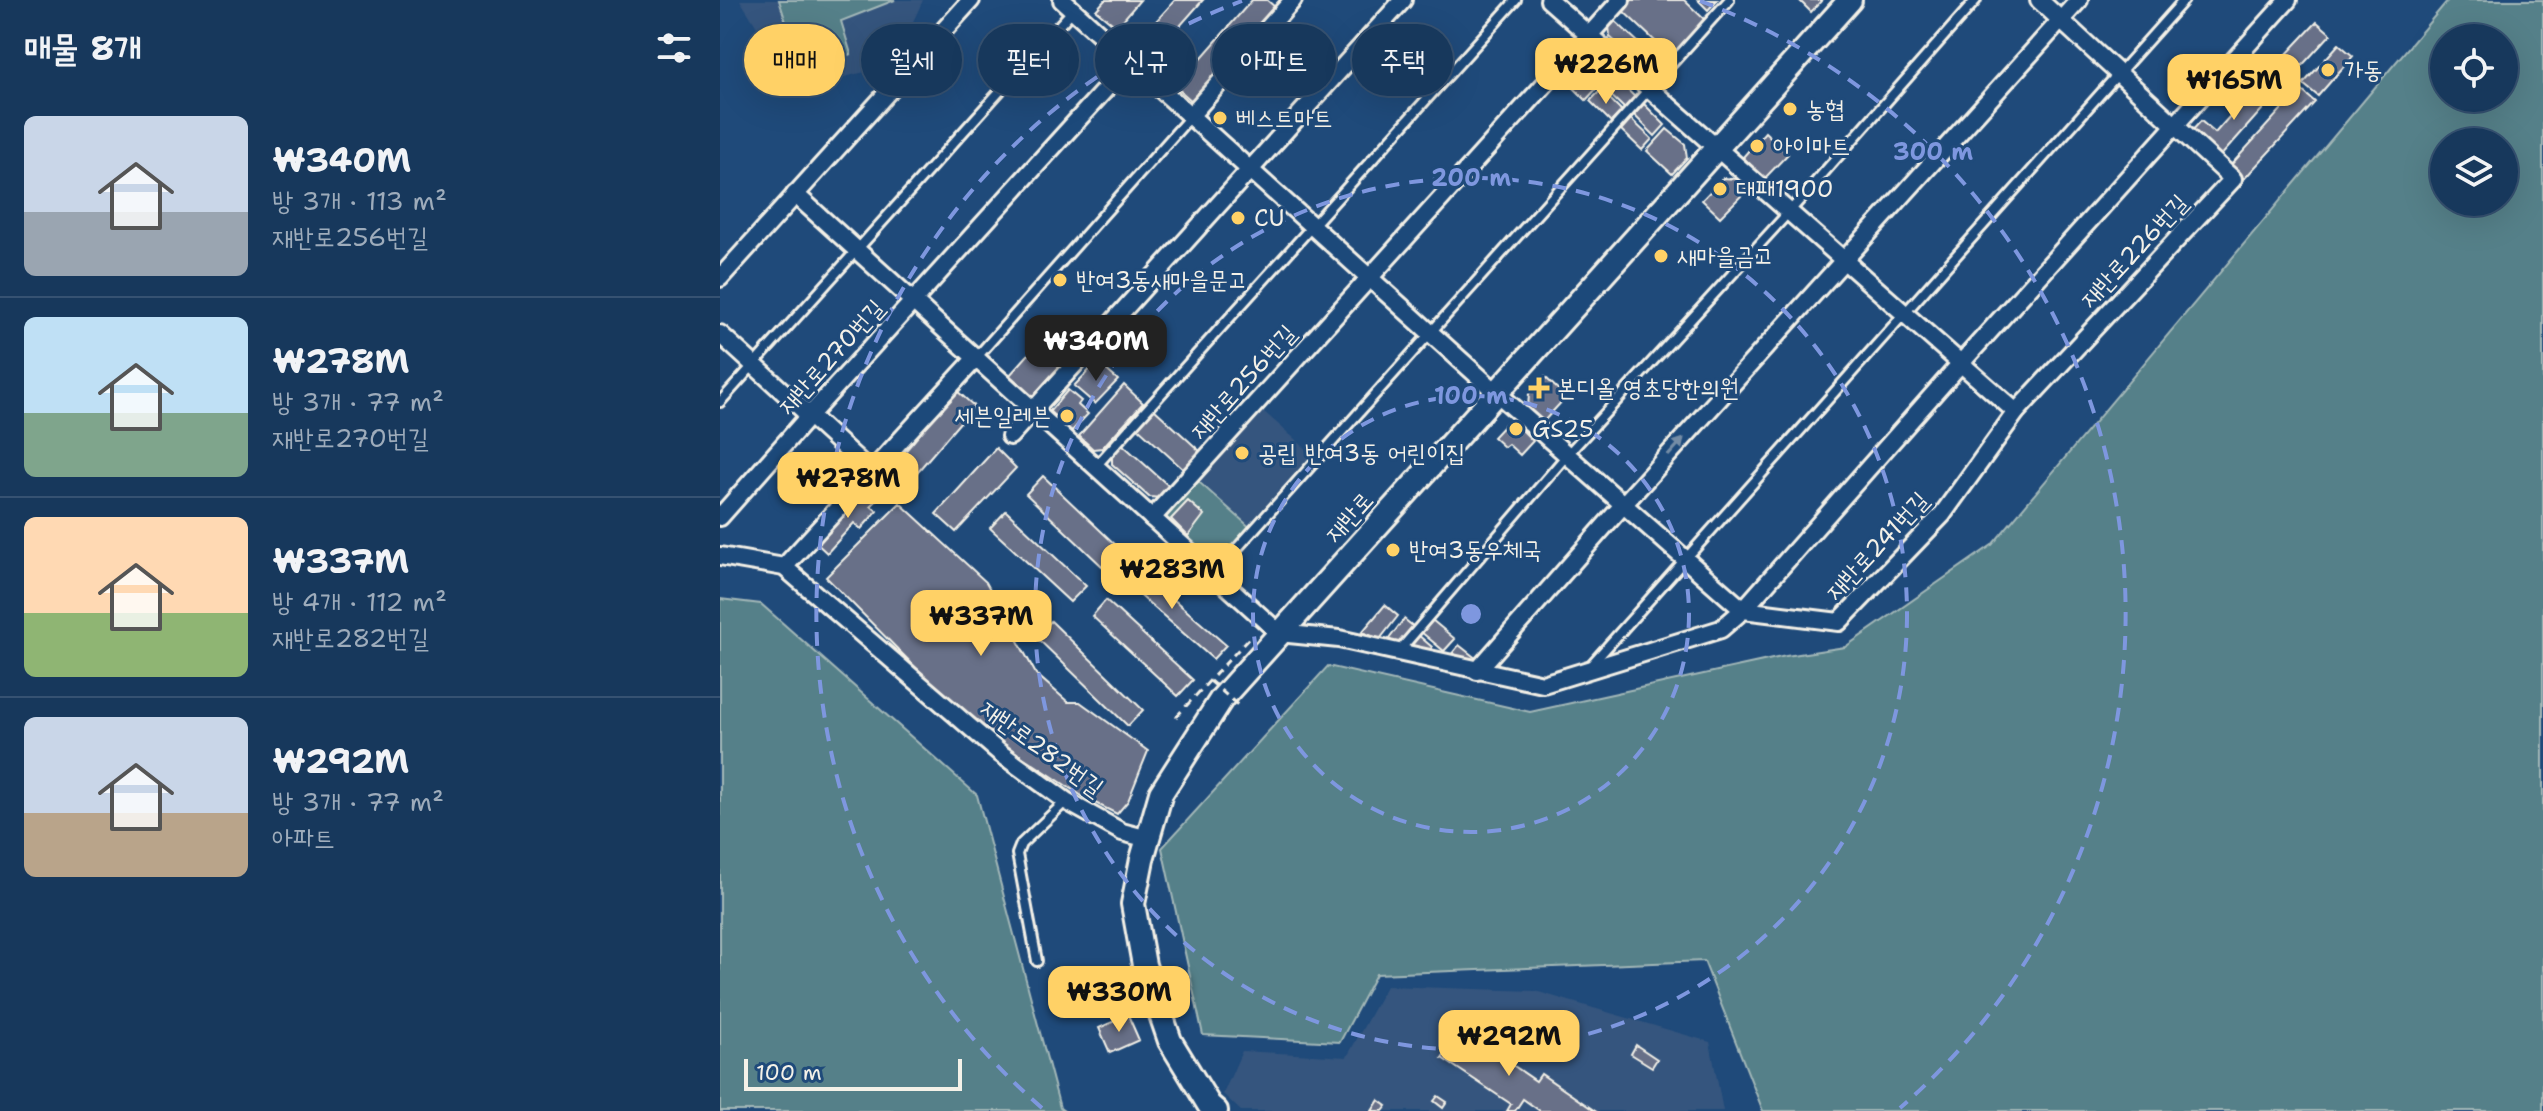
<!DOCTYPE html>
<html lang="ko">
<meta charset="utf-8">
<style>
:root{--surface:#17385c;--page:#244365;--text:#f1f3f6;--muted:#9eacbb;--line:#365272;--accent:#ffd166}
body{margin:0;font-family:"Shantell Sans","Poor Story",sans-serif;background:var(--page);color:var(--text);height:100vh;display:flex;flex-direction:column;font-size:30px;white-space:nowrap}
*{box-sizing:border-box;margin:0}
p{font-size:26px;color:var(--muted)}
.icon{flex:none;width:44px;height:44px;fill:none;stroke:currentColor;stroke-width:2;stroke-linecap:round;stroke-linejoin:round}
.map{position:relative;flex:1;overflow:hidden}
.details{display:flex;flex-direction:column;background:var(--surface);width:720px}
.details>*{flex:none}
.banner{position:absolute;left:24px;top:24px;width:760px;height:72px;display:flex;gap:16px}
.controls{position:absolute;left:1710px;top:24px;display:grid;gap:16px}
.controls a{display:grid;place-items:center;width:88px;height:88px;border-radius:50%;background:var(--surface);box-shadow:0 8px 32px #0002,0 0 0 2px var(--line);font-size:40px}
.scale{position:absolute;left:24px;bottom:20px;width:218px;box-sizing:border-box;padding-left:8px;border:4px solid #f4f1e8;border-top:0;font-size:22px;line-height:28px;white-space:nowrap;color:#f4f1e8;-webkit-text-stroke:6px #1f4a7a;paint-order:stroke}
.price{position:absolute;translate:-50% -68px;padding:0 18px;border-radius:16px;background:var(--accent);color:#111;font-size:26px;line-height:52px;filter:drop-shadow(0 2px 4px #0008)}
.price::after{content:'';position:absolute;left:50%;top:48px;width:24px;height:18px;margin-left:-12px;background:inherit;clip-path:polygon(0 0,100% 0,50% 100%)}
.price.active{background:#222;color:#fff}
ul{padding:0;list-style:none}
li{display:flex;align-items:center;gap:24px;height:200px;padding:0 24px}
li+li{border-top:2px solid var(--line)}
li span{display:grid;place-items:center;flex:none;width:224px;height:160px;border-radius:12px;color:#555}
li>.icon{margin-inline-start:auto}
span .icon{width:96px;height:96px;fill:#fffc;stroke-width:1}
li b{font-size:34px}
h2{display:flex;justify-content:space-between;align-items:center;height:96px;padding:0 24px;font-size:34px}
.tag{padding:0 28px;border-radius:36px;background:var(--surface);box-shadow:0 8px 32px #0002,0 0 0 2px var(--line);font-size:28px;line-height:72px}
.tag.active{background:var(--accent);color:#111}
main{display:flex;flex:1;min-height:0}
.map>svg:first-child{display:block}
</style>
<main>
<section class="details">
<h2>매물 8개<svg class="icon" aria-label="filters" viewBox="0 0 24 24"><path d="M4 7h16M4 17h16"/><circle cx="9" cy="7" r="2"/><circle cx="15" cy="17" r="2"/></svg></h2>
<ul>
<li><span style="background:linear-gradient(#c9d6e8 60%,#9aa5b1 0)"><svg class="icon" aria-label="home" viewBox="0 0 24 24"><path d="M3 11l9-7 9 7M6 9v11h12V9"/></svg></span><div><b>₩340M</b><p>방 3개 · 113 m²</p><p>재반로256번길</p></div></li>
<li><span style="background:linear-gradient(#bfe0f5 60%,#7fa58c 0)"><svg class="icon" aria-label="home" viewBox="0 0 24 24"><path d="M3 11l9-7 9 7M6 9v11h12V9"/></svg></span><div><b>₩278M</b><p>방 3개 · 77 m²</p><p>재반로270번길</p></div></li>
<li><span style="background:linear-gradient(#ffd9b3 60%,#8fb573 0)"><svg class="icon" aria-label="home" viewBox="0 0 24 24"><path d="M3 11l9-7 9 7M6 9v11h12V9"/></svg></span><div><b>₩337M</b><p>방 4개 · 112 m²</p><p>재반로282번길</p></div></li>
<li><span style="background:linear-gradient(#c9d6e8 60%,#b9a48a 0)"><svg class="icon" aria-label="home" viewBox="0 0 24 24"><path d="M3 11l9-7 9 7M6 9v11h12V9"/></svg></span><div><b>₩292M</b><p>방 3개 · 77 m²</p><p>아파트</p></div></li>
</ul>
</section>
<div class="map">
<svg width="1823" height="1111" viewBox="0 0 1823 1111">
<rect width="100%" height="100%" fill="#1f4a7a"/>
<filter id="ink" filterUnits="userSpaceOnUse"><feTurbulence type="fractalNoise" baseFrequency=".0125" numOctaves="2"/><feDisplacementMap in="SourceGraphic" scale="16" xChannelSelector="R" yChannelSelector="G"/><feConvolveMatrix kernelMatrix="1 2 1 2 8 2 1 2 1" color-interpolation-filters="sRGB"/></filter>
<g filter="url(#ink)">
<g fill="#35557e">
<path d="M20 0H203L173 65 76 89Z"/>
<path d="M543 411 592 454 528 525 480 481Z"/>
<path d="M666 986 815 991 990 1042 1003 1111H521L503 1094 522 1051 627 1057Z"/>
</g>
<g fill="#548089" stroke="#a4b8b8" stroke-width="2" fill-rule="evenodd">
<path d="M59 0H175L121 21 131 54 81 69Z"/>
<path d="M1728 0H1823V1111H1043L984 961 656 974 620 1042 483 1035 442 848 608 666 810 712 1066 656 1125 647 1272 545ZM1784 38V98H1724V38ZM1784 142V202H1724V142Z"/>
<path d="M471 475 533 530 494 574 432 518Z"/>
<path d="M0 599 41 604 257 795 340 1108 344 1111H0Z"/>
</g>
<g fill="#677088" stroke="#f4f1e8" stroke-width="2">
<path d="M385 0H420L397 27 376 10Z"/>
<path d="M455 0H483L444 44 429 29Z"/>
<path d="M532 0H547L555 7 473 102 456 87Z"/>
<path d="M912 0H964L985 20 951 56 902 10Z"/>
<path d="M978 0H997L988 10Z"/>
<path d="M1079 0H1102L1091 12Z"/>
<path d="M894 20 918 42 908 53 890 37 889 25Z"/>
<path d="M1597 22 1611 34 1563 86 1549 73Z"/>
<path d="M419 32 450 62 437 75 406 45Z"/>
<path d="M1619 44 1633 56 1598 96 1583 84Z"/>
<path d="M870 54 890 74 880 85 859 65Z"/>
<path d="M856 68 877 88 866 100 845 79Z"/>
<path d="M894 77 915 97 904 108 883 88Z"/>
<path d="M1540 82 1555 95 1499 158 1470 133 1481 121 1495 133Z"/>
<path d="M1580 89 1595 102 1524 179 1510 166Z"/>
<path d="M881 90 902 111 891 122 870 101Z"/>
<path d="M924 104 945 125 935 136 914 115Z"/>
<path d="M911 119 932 139 922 150 901 130Z"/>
<path d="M947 129 965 144 967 158 952 174 927 151Z"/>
<path d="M1045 132 1068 154 1044 179 1023 157Z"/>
<path d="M1003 178 1017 179 1027 190 1000 217 982 200Z"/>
<path d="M336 324 359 345 312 397 289 376Z"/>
<path d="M377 362 398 380 375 404 354 386Z"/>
<path d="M825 377 846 397 823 422 808 408 809 393Z"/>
<path d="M404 385 423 403 382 448 373 449 359 436Z"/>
<path d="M236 390 254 406 180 492 163 478Z"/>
<path d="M348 390 361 401 358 405 368 414 352 431 329 412Z"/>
<path d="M434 409 482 453 464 470 417 427Z"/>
<path d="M787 422 795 423 813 441 800 455 788 444 784 447 773 437Z"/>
<path d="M402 444 451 488 442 498 429 497 392 464V455Z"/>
<path d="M276 448 296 468 236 532 216 514Z"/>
<path d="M323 476 400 549 383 567 306 494Z"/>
<path d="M141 488 156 501 151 506 157 511 141 529 134 523 107 553 94 541Z"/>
<path d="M468 501 484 515 468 536 451 519Z"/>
<path d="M180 503 266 582 316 674 348 702H360L428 751 408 801 397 814 365 798 277 740 223 695 106 577Z"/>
<path d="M286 511 366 586 350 602 270 528Z"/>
<path d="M412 563 506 645 493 659 399 577Z"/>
<path d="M386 600 473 680 458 696 372 616Z"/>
<path d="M665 605 678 616 660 639 642 632Z"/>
<path d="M684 619 694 627 679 646 669 639Z"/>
<path d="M712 620 735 639 724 651 701 632Z"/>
<path d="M331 621 423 710 408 726 316 637Z"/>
<path d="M697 634 712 647 706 657 686 648Z"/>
<path d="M739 645 762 663 726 661Z"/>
<path d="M408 1015 419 1040 390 1053 379 1028Z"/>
<path d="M741 1030 816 1081 821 1074 875 1111H820L803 1099 795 1111H787L791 1104 722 1058Z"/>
<path d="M916 1045 937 1059 932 1067 911 1054Z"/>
<path d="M718 1096 727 1102 723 1108 714 1101Z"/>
<path d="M659 1100 667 1106 663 1111H652Z"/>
</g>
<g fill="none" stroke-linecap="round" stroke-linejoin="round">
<defs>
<g id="service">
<path d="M256 358 470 117"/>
<path d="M0 402 353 10"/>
<path d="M376 466 796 0"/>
<path d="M494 574 1009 0"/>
<path d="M679 651 847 455 1069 212 1256 0"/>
<path d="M871 665 1464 0"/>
<path d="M317 961 297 854 301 844 346 801"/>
</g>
<g id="minor">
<path d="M342 0 777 393 1023 610"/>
<path d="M829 0 1296 412"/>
<path d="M470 116 573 0"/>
<path d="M75 194 559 633 619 639 823 684 1001 629 1023 610 1241 363 1568 0"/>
<path d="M0 278 251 0"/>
<path d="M0 334 150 471"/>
<path d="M290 436 683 0"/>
<path d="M0 517 89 416 410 62"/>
<path d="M432 518 901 0"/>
<path d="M0 556 64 567 280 753 346 801 402 832 428 839"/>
<path d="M64 567 256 358"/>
<path d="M1023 610 1119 622 1222 515 1296 412 1513 179 1319 0"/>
<path d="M757 671 903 505 1359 0"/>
</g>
<path id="secondary" d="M496 1111 489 1105 450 1041 424 965 413 904 422 859 441 793 502 698 1130 0"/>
</defs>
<use href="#service" stroke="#f4f1e8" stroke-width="14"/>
<use href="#minor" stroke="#f4f1e8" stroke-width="22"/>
<use href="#secondary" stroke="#f4f1e8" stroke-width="28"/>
<path stroke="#f4f1e8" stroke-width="3" stroke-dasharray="8 6" stroke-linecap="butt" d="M456 717 530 637"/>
<use href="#service" stroke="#1f4a7a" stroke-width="8"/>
<use href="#minor" stroke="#1f4a7a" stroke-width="16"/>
<use href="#secondary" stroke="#1f4a7a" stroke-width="22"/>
<path stroke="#f4f1e8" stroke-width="3" stroke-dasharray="8 6" stroke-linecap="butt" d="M490 681 520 707"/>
</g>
<defs><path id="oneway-solid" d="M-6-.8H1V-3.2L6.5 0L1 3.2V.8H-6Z" transform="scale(2)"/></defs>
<use fill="#748da6" href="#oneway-solid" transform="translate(956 447) rotate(-48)"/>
</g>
<g fill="none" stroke="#7e97df" stroke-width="4" stroke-dasharray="14 10">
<circle cx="751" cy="614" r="218"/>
<circle cx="751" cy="614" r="436"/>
<path d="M322 1108A654 654 0 0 1 522 1M980 1A654 654 0 0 1 1180 1108"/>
</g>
<g fill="#ffd166" stroke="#1f4a7a" stroke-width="3">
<circle cx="1608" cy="70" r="8"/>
<circle cx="1070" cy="109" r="8"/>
<circle cx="500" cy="118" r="8"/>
<circle cx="1037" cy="146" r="8"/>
<circle cx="1000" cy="189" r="8"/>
<circle cx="518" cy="218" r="8"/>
<circle cx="941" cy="256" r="8"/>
<circle cx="340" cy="280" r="8"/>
<path d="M815 376h8v8h8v8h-8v8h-8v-8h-8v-8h8z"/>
<circle cx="347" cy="416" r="8"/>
<circle cx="796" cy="429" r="8"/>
<circle cx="522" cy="453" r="8"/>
<circle cx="673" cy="550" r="8"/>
</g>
<g text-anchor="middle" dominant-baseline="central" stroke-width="6" stroke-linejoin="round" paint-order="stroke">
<g font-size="24" fill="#f4f1e8" stroke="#1f4a7a" text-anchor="start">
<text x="1624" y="70">가동</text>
<text x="1086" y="109">농협</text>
<text x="516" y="118">베스트마트</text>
<text x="1053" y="146">아이마트</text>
<text x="1016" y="189">대패1900</text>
<text x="534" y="218">CU</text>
<text x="957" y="256">새마을금고</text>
<text x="356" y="280">반여3동새마을문고</text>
<text x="837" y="388">본디올 영초당한의원</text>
<text x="331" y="416" text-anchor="end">세븐일레븐</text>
<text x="812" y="429">GS25</text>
<text x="538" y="453">공립 반여3동 어린이집</text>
<text x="689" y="550">반여3동우체국</text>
</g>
<g font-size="24" fill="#f4f1e8" stroke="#1f4a7a">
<text transform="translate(1414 251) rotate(-47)">재반로226번길</text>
<text transform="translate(111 357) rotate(-48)">재반로270번길</text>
<text transform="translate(523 382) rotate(-48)">재반로256번길</text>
<text transform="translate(629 517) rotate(-48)">재반로</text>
<text transform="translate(1157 546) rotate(-47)">재반로241번길</text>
<text transform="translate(322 748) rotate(36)">재반로282번길</text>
</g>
</g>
<circle cx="751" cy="614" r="12" fill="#7e97df" stroke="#1f4a7a" stroke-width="4"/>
<g font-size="24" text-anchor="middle" font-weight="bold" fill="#7e97df" stroke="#1f4a7a" stroke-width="6" stroke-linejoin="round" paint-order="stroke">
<text x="1213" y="160">300 m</text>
<text x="751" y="186">200 m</text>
<text x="751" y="404">100 m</text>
</g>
</svg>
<div class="controls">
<a><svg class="icon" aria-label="locate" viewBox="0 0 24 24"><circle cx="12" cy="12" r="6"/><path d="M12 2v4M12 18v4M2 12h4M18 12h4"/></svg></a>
<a><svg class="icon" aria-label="layers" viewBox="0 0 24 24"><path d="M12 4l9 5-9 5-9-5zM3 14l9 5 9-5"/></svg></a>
</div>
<div class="scale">100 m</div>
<b class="price" style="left:886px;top:106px">₩226M</b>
<b class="price" style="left:1514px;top:122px">₩165M</b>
<b class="price active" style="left:376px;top:383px">₩340M</b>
<b class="price" style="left:128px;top:520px">₩278M</b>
<b class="price" style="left:452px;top:611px">₩283M</b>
<b class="price" style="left:261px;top:658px">₩337M</b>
<b class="price" style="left:399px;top:1034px">₩330M</b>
<b class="price" style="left:789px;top:1078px">₩292M</b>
<div class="banner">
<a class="tag active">매매</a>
<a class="tag">월세</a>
<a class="tag">필터</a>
<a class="tag">신규</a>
<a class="tag">아파트</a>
<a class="tag">주택</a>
</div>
</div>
</main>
